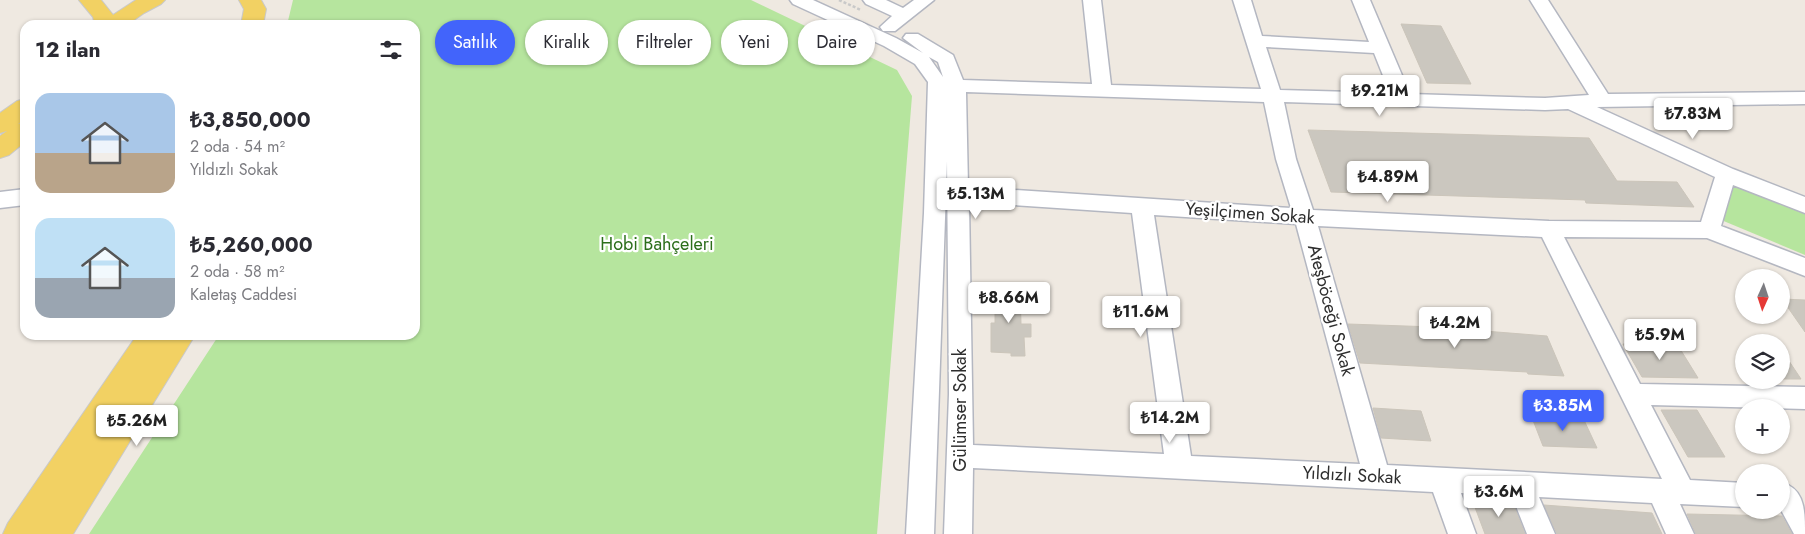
<!DOCTYPE html>
<html lang="tr">
<meta charset="utf-8">
<style>
:root{--surface:#fff;--page:#f7f7f7;--text:#2b2b33;--muted:#7c7c81;--accent:#4264fb}
body{margin:0;font-family:Jost,sans-serif;background:var(--page);color:var(--text);height:100vh;display:flex;flex-direction:column;font-size:19px;white-space:nowrap}
*{box-sizing:border-box;margin:0}
p{font-size:16px;color:var(--muted)}
.icon{flex:none;width:28px;height:28px;fill:none;stroke:currentColor;stroke-width:2;stroke-linecap:round;stroke-linejoin:round}
.map{position:relative;flex:1;overflow:hidden}
.drawer{position:absolute;left:20px;top:20px;width:400px;height:320px;display:flex;flex-direction:column;background:var(--surface);border-radius:15px;box-shadow:0 1px 4px #0004}
.drawer>*{flex:none}
.banner{position:absolute;left:435px;top:20px;width:475px;height:45px;display:flex;gap:10px}
.needle{width:32px;rotate:183deg}
.controls{position:absolute;left:1735px;top:269px;display:grid;gap:10px}
.controls a{display:grid;place-items:center;width:55px;height:55px;border-radius:50%;background:var(--surface);box-shadow:0 1px 4px #0004;font-size:25px}
.price{position:absolute;translate:-50% -42px;padding:0 11px;border-radius:5px;background:#fff;color:#222;font-size:16px;line-height:32px;filter:drop-shadow(0 1px 2px #0008)}
.price::after{content:'';position:absolute;left:50%;top:30px;width:15px;height:11px;margin-left:-8px;background:inherit;clip-path:polygon(0 0,100% 0,50% 100%)}
.price.active{background:var(--accent);color:#fff}
ul{padding:0;list-style:none}
li{display:flex;align-items:center;gap:15px;height:125px;padding:0 15px}
li span{display:grid;place-items:center;flex:none;width:140px;height:100px;border-radius:15px;color:#555}
li>.icon{margin-inline-start:auto}
span .icon{width:60px;height:60px;fill:#fffc;stroke-width:1}
li b{font-size:21px}
h2{display:flex;justify-content:space-between;align-items:center;height:60px;padding:0 15px;font-size:21px}
.chip{padding:0 18px;border-radius:22px;background:var(--surface);box-shadow:0 1px 4px #0004;font-size:18px;line-height:45px}
.chip.active{background:var(--accent);color:#fff}
.map>svg:first-child{display:block}
</style>
<div class="map">
<svg width="1805" height="534" viewBox="0 0 1805 534">
<rect width="100%" height="100%" fill="#efe9e1"/>
<g fill="#b6e59e">
<path d="M293 0H751L897 70 912 96 877 534H89L219 335H415V25H287Z"/>
<path d="M1729 182 1805 214V255L1714 217Z"/>
</g>
<g fill="#cbc7bf" stroke="#cbc5ba">
<path d="M1401 24 1441 26 1471 84 1427 83Z"/>
<path d="M1308 130 1589 138 1617 181 1677 182 1694 207 1586 203 1585 200 1331 192Z"/>
<path d="M995 289 1020 290 1021 324H1031V337H1024L1025 356H1011V353L991 352V323H995Z"/>
<path d="M1782 299 1805 300V332Z"/>
<path d="M1348 324 1434 327 1547 336 1564 376 1528 374 1527 372 1360 363Z"/>
<path d="M1623 344H1677L1698 378 1642 377Z"/>
<path d="M1781 349 1801 379H1781Z"/>
<path d="M1373 408 1421 411 1431 441 1381 438Z"/>
<path d="M1661 410H1697L1725 457H1688Z"/>
<path d="M1531 415 1583 418 1597 448 1543 446Z"/>
<path d="M1473 502 1513 503 1525 534H1485Z"/>
<path d="M1544 505 1652 513 1662 534H1557Z"/>
<path d="M1687 514 1782 516 1792 534H1696Z"/>
</g>
<g fill="none" stroke-linecap="round" stroke-linejoin="round">
<defs>
<g id="minor">
<path d="M790 0H813L896 38 923 53 903 38 906 34H918L953 55 963 80 1092 84 1083 0H1101L1111 85 1261 89 1233 0H1251L1262 36 1369 42 1352 0H1370L1410 94 1545 98 1589 95 1530 0H1548L1608 94 1805 92V104L1597 107 1733 169 1805 197V213L1733 185 1721 226 1805 258V276L1707 238 1564 237 1640 384 1805 387V409L1651 405 1690 480 1744 483V507L1680 504 1694 534H1666L1652 503 1539 497 1555 534H1527L1512 496 1461 493 1476 534H1448L1433 492 973 468 972 534H944L949 394 947 161 934 534H906L924 213 928 82 915 64 884 46 793 4ZM1266 47 1374 53 1390 93 1280 90ZM929 57 938 62 943 77ZM966 92 1264 102 1276 159 1291 208 968 187ZM1284 102 1545 110 1568 109 1715 177 1701 222 1549 221 1313 210 1296 159ZM969 202 1132 213 1164 454 973 445ZM1154 215 1296 224 1360 464 1191 456ZM1318 226 1542 237 1662 479 1387 465Z"/>
<path d="M863 0H886L903 8 914 0H934L895 31H883L880 27 892 16 866 4Z"/>
<path d="M25 189V205L0 208V192Z"/>
<path d="M1788 485C1805 493 1805 514 1805 534H1794L1781 510V487Z"/>
</g>
<g id="major">
<path d="M79 0H101L113 15 136 0H165L161 4 144 13 127 25H95L93 17Z"/>
<path d="M239 0H261L266 9 263 25H241L244 9Z"/>
<path d="M25 99V119L18 124 25 122V142L9 155 0 158V136L7 131 0 133V113L17 101Z"/>
<path d="M137 335H195L73 534H3L8 523Z"/>
</g>
</defs>
<use href="#minor" stroke="#b4b7c1" stroke-width="3"/>
<use href="#major" stroke="#c9c9c9" stroke-width="2"/>
<path stroke="#c9c9c9" stroke-width="2.5" stroke-dasharray="3 2" stroke-linecap="butt" d="M839 0 861 10"/>
<use href="#minor" fill="#fff" fill-rule="evenodd"/>
<use href="#major" fill="#f2d163" fill-rule="evenodd"/>
</g>
<g text-anchor="middle" dominant-baseline="central" stroke-width="4.5" stroke-linejoin="round" paint-order="stroke">
<g font-size="18" fill="#2e2e2e" stroke="#fff">
<text transform="translate(1250 213) rotate(4)">Yeşilçimen Sokak</text>
<text transform="translate(1331 310) rotate(75)">Ateşböceği Sokak</text>
<text transform="translate(960 410) rotate(-90)">Gülümser Sokak</text>
<text transform="translate(1352 475) rotate(3)">Yıldızlı Sokak</text>
</g>
<g font-size="18" fill="#2c6e1b" stroke="#fff">
<text x="657" y="244">Hobi Bahçeleri</text>
</g>
</g>
</svg>
<div class="controls">
<a><svg class="needle" viewBox="-14 -14 28 28"><path d="M0-13l5 13h-10z" fill="#e53935"/><path d="M0 13l5-13h-10z" fill="#7c7c81"/></svg></a>
<a><svg class="icon" aria-label="layers" viewBox="0 0 24 24"><path d="M12 4l9 5-9 5-9-5zM3 14l9 5 9-5"/></svg></a>
<a>+</a>
<a>−</a>
</div>
<b class="price" style="left:1380px;top:117px">₺9.21M</b>
<b class="price" style="left:1693px;top:140px">₺7.83M</b>
<b class="price" style="left:1388px;top:203px">₺4.89M</b>
<b class="price" style="left:976px;top:220px">₺5.13M</b>
<b class="price" style="left:1009px;top:324px">₺8.66M</b>
<b class="price" style="left:1141px;top:338px">₺11.6M</b>
<b class="price" style="left:1455px;top:349px">₺4.2M</b>
<b class="price" style="left:1660px;top:361px">₺5.9M</b>
<b class="price active" style="left:1563px;top:432px">₺3.85M</b>
<b class="price" style="left:1170px;top:444px">₺14.2M</b>
<b class="price" style="left:137px;top:447px">₺5.26M</b>
<b class="price" style="left:1499px;top:518px">₺3.6M</b>
<div class="banner">
<a class="chip active">Satılık</a>
<a class="chip">Kiralık</a>
<a class="chip">Filtreler</a>
<a class="chip">Yeni</a>
<a class="chip">Daire</a>
</div>
<section class="drawer">
<h2>12 ilan<svg class="icon" aria-label="filters" viewBox="0 0 24 24"><path d="M4 7h16M4 17h16"/><circle cx="9" cy="7" r="2"/><circle cx="15" cy="17" r="2"/></svg></h2>
<ul>
<li><span style="background:linear-gradient(#a9c7e8 60%,#b9a48a 0)"><svg class="icon" aria-label="home" viewBox="0 0 24 24"><path d="M3 11l9-7 9 7M6 9v11h12V9"/></svg></span><div><b>₺3,850,000</b><p>2 oda · 54 m²</p><p>Yıldızlı Sokak</p></div></li>
<li><span style="background:linear-gradient(#bfe0f5 60%,#9aa5b1 0)"><svg class="icon" aria-label="home" viewBox="0 0 24 24"><path d="M3 11l9-7 9 7M6 9v11h12V9"/></svg></span><div><b>₺5,260,000</b><p>2 oda · 58 m²</p><p>Kaletaş Caddesi</p></div></li>
</ul>
</section>
</div>
